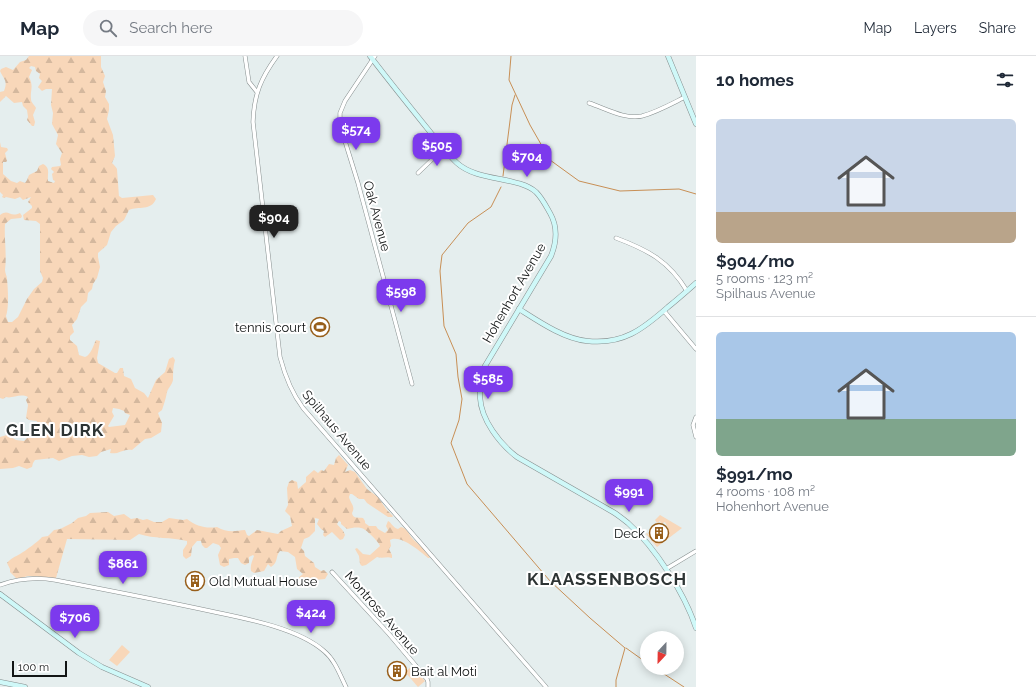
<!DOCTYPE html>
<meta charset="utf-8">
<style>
:root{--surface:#fff;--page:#f6f6f7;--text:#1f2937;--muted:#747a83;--line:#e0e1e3;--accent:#7c3aed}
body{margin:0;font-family:Raleway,sans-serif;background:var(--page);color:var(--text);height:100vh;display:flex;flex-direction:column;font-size:15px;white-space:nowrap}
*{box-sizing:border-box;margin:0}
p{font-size:13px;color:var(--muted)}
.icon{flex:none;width:22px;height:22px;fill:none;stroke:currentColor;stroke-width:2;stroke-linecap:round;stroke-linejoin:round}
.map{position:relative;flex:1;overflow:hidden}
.drawer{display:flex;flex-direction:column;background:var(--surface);width:340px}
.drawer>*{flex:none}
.needle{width:26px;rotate:202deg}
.buttons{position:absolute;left:640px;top:575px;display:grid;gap:8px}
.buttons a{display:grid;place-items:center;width:44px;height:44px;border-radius:50%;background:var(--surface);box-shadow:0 2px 10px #0003;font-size:20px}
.scale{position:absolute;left:12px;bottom:10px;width:55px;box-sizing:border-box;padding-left:4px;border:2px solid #121515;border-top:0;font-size:11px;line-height:14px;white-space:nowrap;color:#121515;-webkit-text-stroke:3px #fff;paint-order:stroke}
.price{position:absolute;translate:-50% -34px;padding:0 9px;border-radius:8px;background:var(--accent);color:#fff;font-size:13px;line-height:26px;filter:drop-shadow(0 1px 2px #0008)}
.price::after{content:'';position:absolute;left:50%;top:24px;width:12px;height:9px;margin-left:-6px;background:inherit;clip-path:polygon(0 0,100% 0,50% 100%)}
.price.on{background:#222;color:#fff}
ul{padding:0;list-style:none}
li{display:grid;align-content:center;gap:8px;height:212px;padding:0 20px}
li+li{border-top:1px solid var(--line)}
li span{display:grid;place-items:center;height:124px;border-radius:6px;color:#555}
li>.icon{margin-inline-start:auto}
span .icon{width:72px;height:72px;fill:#fffc;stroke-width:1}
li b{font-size:17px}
h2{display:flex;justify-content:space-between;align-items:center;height:48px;padding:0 20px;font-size:17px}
header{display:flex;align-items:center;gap:24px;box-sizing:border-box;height:56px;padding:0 20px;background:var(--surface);border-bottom:1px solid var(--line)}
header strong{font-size:19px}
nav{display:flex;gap:22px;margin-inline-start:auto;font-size:14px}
.search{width:280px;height:36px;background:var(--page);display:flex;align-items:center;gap:10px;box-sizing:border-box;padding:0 14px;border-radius:22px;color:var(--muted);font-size:15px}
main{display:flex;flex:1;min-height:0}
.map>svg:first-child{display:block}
</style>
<header>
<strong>Map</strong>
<div class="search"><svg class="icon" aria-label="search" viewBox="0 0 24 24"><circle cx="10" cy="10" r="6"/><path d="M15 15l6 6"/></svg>Search here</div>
<nav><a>Map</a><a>Layers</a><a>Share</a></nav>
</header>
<main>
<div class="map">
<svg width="696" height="631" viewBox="0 0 696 631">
<defs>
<pattern id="forest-firs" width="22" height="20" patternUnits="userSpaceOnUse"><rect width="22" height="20" fill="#f8d7b9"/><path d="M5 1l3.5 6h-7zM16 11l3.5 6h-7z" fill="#d4b89e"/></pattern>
</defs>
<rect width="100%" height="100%" fill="#e5eeee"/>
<g fill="url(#forest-firs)" fill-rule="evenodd">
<path d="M29 0H101V11L105 20 103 26 106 35 105 41 109 48V54L107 63 113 79 115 100 112 107C114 109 116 111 117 113 117 114 119 138 119 140L122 142 153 139 156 143C151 155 139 150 129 154L124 164 116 170 111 176 107 189 98 197V201L100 211 97 222 93 228 92 233 88 237 87 245 81 251 77 263 72 269 74 276 70 280V284L77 290 79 299 85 301C91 299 93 290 96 284L100 285 97 302 98 307 115 317H117L120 312H123L124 320 131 323 135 332 144 337 148 342 156 324 165 316 169 303 173 301 175 304C173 311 173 317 173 324 172 329 168 332 167 336 166 342 164 348 162 354L158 357 162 367 161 376 151 382 145 383 132 394C124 392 118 399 110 397L111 393 101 396 97 400 89 401 82 399 72 400 59 405 53 402 35 404 33 407 32 411 27 413 19 410 13 412 0 413V381L7 379 16 384 24 385 35 374 37 365 29 364 26 362 28 349 26 344 28 341C20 337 12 343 6 341L3 343 0 342V159C9 152 9 162 20 157L22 160 21 162 11 163 5 168C4 183 7 199 5 214 5 217 7 220 7 223 8 233 9 252 6 260L8 266H12L18 261 27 243 34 233 42 226 43 222 40 215V168L36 165 24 164 23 159 32 152V150L28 146 31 141 23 144 20 141 15 143 6 141 4 142 2 141 3 139 0 136V86L1 91 7 92 8 94 5 97 7 105 6 106H3V118L11 125 17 127 20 125 25 127 27 124 29 119 37 115 39 110 43 108C51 112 47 118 48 125L54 127 55 125 53 124 52 118 54 116 51 113 52 111 60 110 61 109 60 103 62 97 56 88 58 79 52 68 53 57 51 49 52 33H46L42 35 38 31 42 25 39 22 40 18 36 15 35 11 31 10 29 12 32 14 29 21C34 31 30 34 31 43 31 47 35 49 36 52L33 59 35 66 34 70H32L27 64 28 61 27 54 23 50 22 46 14 47 6 40 0 46V36L4 35C8 24 4 24 0 15L1 13 6 11 13 14 20 6 26 4ZM113 352 119 353 124 355 125 357 130 359 125 369 109 371 108 370 114 360 112 356ZM71 368C80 370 87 372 96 368L101 371 103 377 102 378 96 379 89 376 77 378 60 377 61 369 67 370Z"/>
<path d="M339 399 348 409 345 416 350 414 355 416 367 433 378 441 386 453 393 460 392 461H388L367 447 364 443H359L352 438H350L349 441C350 447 356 450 352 457 353 463 358 461 363 462L365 465V467L369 470H376L378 473 385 477 388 474 386 470 388 465C392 467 392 471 398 473L401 471C408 473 408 477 412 482 418 489 427 493 430 502H428C420 495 400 478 390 484L391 490 389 493 392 499V502C387 500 383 503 377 501L366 509 362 510 360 508 359 500 355 493 357 492 363 498 370 499 380 490C379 486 365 472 361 472 356 471 352 472 347 473L341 468V466L339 465 337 468C340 472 343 473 345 479L343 483 340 484 332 476 325 481 323 479 324 475 321 473 317 468 319 463 315 462V475L309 481 304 483 301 492 304 495 305 500 314 507 315 511 321 515 324 514 328 518 325 523 315 524 308 528 305 527 301 529 300 528 298 522 303 518 297 513 295 501 288 496 280 495C275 500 279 506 271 511L268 508 264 515 254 517 251 515C250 509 252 506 254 500L253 499 249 501V507L245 509 241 507 238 502H234L229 503V509L224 511 220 509 218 499 221 492 219 489 213 487 207 492H205L202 489 201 485H197L192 491 191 500 186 503 183 500V494L187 488V485C171 481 154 483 139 478L130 484 67 483 56 522 28 520 17 523 10 516V513L7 507C11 502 15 501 20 498 25 495 39 485 42 481L48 480 54 474 60 473 72 467 78 462 86 460 90 457 108 456 114 460 124 458 131 463 137 462 143 464 147 463 154 466H162L169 462 183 464 187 463C196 470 206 473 217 471 227 477 235 475 245 474L247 479 249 480 257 474 278 478 281 475 292 470 290 460 285 455 288 449 287 432 289 426 292 424 297 426 298 433 306 426V421L314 414 318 417 321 414 324 415 329 408 334 409 336 402Z"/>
</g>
<g fill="#f8d7b9">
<path d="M660 459 682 472 657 491 646 478 647 477 650 480 665 476 664 473 668 472 665 466 661 468 660 465 657 467 655 464Z"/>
<path d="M93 551 100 556 88 571 81 565Z"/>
<path d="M122 589 130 596 117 610 109 604Z"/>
<path d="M412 610 425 625 418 631 405 616Z"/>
</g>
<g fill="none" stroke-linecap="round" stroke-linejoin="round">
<g stroke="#c88f55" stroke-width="1">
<path d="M511 0 509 24 530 69 550 104 579 125 620 135 679 133 696 138"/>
<path d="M503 120 512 49 515 39"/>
<path d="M501 131 491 151 468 167 442 199 440 215 444 270 456 298 458 321 462 343 459 364 451 387 467 428 550 525 590 562 625 592 616 624V631"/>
<path d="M626 592 647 607"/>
<path d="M655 612 684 631"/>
</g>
<defs>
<g id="street">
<path d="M245 0 249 26 257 36"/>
<path d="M277 0C261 22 254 38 253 66L280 301C285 320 291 336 303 352L546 631"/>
<path d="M375 0 345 45 340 57V69L358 127 412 328"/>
<path d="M589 47C605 52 625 64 642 60 657 56 671 48 685 41"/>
<path d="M418 117 444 92"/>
<path d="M616 182C648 194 669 205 687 235"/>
<path d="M664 255 696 293"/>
<path d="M696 361 693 369 696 381"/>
<path d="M666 513 696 495"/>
<path d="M332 516 389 578 427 623 428 626V631"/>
<path d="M0 529C17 523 37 521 55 524 107 534 159 544 210 555 244 562 298 572 324 595 335 604 340 619 346 631"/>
</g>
<g id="secondary">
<path d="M370 0C390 26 410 51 431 77 440 87 447 98 457 107 478 126 518 120 536 136 542 142 546 150 550 157 558 171 557 185 551 200L485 310C482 320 479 331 480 341 481 364 500 388 517 401L613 456C618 459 623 463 628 467 655 491 685 538 696 572"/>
<path d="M668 0 696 68"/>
<path d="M519 253C538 265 564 283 587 285 623 289 643 273 668 251 678 243 687 235 696 227"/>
<path d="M0 538 79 597 102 611 148 631"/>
<path d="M0 626 25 631"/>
</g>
</defs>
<use href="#street" stroke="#868e8e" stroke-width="4.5"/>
<use href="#secondary" stroke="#868e8e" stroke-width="5.5"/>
<use href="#street" stroke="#fff" stroke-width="3.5"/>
<use href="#secondary" stroke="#cff8f8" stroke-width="4.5"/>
</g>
<defs>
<symbol id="stadium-ring" viewBox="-11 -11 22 22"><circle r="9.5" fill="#fff" stroke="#975e1a" stroke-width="1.5"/><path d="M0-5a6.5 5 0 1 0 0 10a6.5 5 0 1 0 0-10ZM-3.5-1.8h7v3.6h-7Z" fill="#975e1a"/></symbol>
<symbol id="building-ring" viewBox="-11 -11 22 22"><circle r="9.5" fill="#fff" stroke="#975e1a" stroke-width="1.5"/><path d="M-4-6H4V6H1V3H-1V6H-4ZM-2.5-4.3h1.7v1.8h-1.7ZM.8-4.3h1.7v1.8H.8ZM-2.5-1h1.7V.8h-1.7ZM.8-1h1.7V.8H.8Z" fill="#975e1a"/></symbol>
</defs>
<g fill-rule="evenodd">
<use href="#stadium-ring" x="309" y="260" width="22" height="22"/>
<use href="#building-ring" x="648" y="466" width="22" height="22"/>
<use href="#building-ring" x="184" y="514" width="22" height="22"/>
<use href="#building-ring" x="386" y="604" width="22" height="22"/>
</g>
<g text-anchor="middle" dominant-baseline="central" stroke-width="4" stroke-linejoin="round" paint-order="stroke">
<g font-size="13" fill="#121515" stroke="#fff">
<text transform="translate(377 160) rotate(75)">Oak Avenue</text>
<text transform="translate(514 237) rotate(-60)">Hohenhort Avenue</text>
<text transform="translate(337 374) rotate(50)">Spilhaus Avenue</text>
<text transform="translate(382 557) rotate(49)">Montrose Avenue</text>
</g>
<g font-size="13" fill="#121515" stroke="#fff" text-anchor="end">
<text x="306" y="271">tennis court</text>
<text x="645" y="477">Deck</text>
<text x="209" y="525" text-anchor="start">Old Mutual House</text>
<text x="411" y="615" text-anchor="start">Bait al Moti</text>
</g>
<g font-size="17" font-weight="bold" letter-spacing="1" fill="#2d3434" stroke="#fff">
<text x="55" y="374">GLEN DIRK</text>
<text x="607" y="523">KLAASSENBOSCH</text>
</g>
</g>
</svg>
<div class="buttons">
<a><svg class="needle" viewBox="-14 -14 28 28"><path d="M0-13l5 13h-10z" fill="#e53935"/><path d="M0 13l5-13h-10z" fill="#747a83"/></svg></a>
</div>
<div class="scale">100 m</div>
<b class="price" style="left:356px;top:95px">$574</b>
<b class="price" style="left:437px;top:111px">$505</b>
<b class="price" style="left:527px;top:122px">$704</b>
<b class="price on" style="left:274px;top:183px">$904</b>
<b class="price" style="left:401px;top:257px">$598</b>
<b class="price" style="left:488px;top:344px">$585</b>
<b class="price" style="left:629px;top:457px">$991</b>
<b class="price" style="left:123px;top:529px">$861</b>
<b class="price" style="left:311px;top:578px">$424</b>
<b class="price" style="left:75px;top:583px">$706</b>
</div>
<section class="drawer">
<h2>10 homes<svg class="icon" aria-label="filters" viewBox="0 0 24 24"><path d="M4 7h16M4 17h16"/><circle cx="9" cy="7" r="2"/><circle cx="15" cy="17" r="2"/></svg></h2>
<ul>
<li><span style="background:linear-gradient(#c9d6e8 75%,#b9a48a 0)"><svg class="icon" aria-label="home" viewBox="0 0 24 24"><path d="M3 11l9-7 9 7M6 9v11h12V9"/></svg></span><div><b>$904/mo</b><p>5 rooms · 123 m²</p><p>Spilhaus Avenue</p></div></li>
<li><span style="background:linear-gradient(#a9c7e8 70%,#7fa58c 0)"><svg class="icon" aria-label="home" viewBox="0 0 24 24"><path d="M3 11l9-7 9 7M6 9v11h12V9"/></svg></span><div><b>$991/mo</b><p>4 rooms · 108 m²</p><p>Hohenhort Avenue</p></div></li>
</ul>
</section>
</main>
